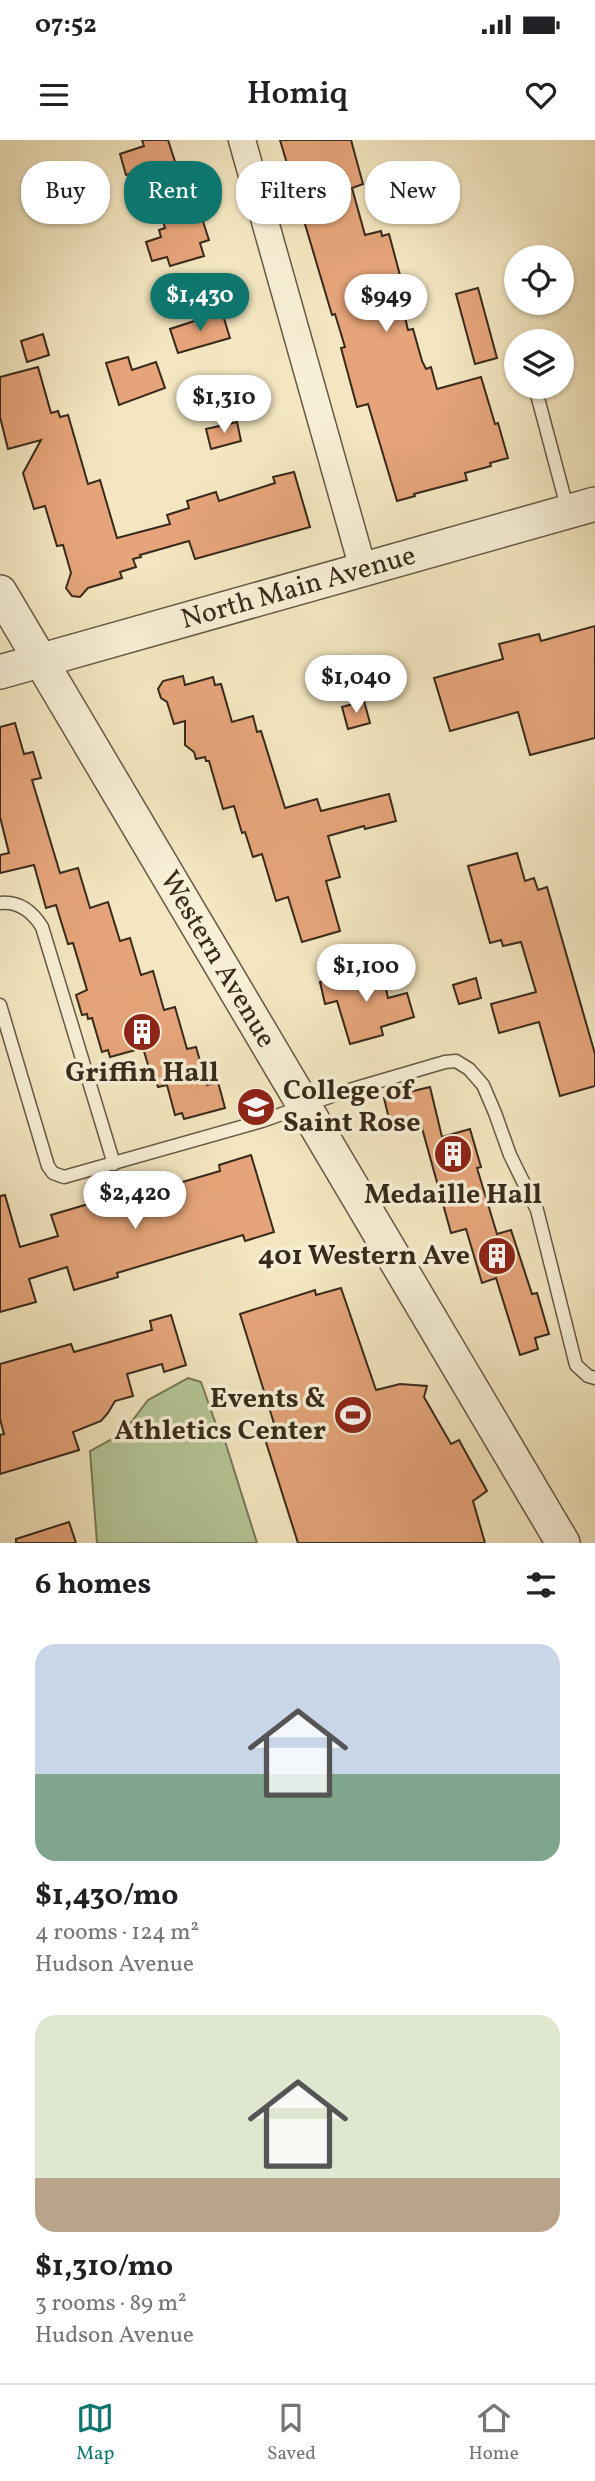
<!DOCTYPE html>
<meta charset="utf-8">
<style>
:root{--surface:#fff;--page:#f2f2f2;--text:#202124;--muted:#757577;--line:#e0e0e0;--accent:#0f766e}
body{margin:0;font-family:Vollkorn,serif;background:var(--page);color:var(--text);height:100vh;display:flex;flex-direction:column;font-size:26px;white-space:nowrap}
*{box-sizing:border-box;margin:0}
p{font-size:23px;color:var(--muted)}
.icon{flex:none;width:38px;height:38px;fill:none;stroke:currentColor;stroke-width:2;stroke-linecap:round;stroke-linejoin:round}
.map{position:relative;height:1403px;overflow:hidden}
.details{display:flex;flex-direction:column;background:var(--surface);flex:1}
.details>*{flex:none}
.banner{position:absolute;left:21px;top:21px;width:553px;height:63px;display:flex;gap:14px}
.controls{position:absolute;left:504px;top:105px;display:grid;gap:14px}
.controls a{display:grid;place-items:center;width:70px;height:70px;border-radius:50%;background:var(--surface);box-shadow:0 2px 5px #0004;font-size:35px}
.price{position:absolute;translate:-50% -60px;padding:0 16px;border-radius:24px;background:#fff;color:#222;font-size:23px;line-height:46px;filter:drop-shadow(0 2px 4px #0008)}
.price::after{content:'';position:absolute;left:50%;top:42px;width:21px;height:16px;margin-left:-10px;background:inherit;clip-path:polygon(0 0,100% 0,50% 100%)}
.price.on{background:var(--accent);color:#fff}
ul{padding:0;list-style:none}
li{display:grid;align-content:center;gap:14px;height:371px;padding:0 35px}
li span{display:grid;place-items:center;height:217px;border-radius:21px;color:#555}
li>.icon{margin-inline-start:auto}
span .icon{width:126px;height:126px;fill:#fffc;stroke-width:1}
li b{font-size:30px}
h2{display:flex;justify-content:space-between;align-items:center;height:84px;padding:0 35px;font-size:30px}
.tag{padding:0 24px;border-radius:28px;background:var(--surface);box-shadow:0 2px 5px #0004;font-size:24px;line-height:63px}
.tag.on{background:var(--accent);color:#fff}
.status{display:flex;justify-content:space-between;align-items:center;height:49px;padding:0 35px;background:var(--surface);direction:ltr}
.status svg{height:19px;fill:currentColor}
header{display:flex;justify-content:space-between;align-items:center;height:91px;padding:0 35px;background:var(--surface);font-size:32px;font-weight:600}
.dock{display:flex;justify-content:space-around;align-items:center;height:98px;border-top:2px solid var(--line);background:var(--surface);font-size:19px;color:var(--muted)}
.dock a{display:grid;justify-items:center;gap:4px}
.dock .on{color:var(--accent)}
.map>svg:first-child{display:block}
</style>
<div class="status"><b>07:52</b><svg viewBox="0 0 49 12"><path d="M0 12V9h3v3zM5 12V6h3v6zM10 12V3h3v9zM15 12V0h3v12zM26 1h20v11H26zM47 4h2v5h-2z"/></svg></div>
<header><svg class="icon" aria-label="menu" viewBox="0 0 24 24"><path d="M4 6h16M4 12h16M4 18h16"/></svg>Homiq<svg class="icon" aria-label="heart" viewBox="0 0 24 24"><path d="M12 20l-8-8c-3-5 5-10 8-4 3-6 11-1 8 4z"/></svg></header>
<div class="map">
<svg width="595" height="1403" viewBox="0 0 595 1403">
<rect width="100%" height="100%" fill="#f3e6c0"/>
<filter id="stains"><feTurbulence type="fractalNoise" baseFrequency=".00286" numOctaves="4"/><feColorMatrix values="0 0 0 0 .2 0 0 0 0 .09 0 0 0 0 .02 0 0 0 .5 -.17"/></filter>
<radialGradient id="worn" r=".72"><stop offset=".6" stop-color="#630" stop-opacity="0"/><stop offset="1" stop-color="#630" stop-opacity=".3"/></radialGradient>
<path fill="#b5c697" stroke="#77785a" stroke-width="2" d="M188 1238 201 1242 219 1293 224 1298 257 1403H97L90 1311 116 1297 129 1285 148 1260Z"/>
<g fill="#e5a479" stroke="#392a1c" stroke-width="2">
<path d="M142 0H168L182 43 190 41 209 100 200 103 204 116 170 126 167 117 152 121 146 102 161 97 159 90 165 88 155 53 146 56 138 31 126 35 120 14 144 6Z"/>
<path d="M280 0H351L363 44 352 48 365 95 381 91 382 96 389 94 405 154 400 156 408 190 413 189 422 221 426 229 431 227 437 249 481 237 495 284 498 283 508 318 490 323 491 326 465 333 467 340 414 354 415 356 397 361 368 264 357 267 341 208 345 207 335 174 332 175Z"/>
<path d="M478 148 497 218 475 224 456 154Z"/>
<path d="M222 172 230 198 178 213 170 189Z"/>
<path d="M43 194 49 215 27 222 21 201Z"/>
<path d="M128 217 132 230 156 222 165 248 119 265 106 223Z"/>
<path d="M38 227 51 273 58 271 60 277 68 275 88 344 100 340 117 398 170 384 167 375 189 368 187 361 216 352 219 361 275 343 273 337 294 332 310 387 195 419 189 401 140 415 141 417 133 419 136 427 120 432 122 438 88 448 80 457 72 456 66 448 71 433 63 405 57 406 45 366 34 369 23 333 41 300 8 309 0 277V237Z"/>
<path d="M237 282 241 301 211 309 206 289Z"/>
<path d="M595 486V598L530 615 518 572 450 591 434 538 503 519 499 504 539 494 541 501Z"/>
<path d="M183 536 185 545 213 537 215 545 221 544 232 582 253 576 257 592 261 591 285 668 317 659 321 671 389 654 396 681 365 689 364 686 328 696 340 737 326 741 340 791 302 802 288 757 276 761 262 714 253 717 245 692 242 693 234 666 223 669 209 621H206L205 617 196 619 194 612 185 605V581L174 584 167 562 161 558 158 549 163 541Z"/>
<path d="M364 561 370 583 348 589 342 567Z"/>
<path d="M15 583 24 614 33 612 41 638 32 640 60 733 78 728 90 768 108 762 120 801 130 798 141 835 153 831 164 870 175 867 187 909 196 907 207 945 218 942 225 968 184 979 182 973 175 975 167 945 158 947 154 934 151 935 143 908 110 917 108 910 102 912 92 878 88 879 87 874 82 875 76 855 87 850 73 803 68 804 56 765 46 768 34 725 0 733V715L9 713 0 677V587Z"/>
<path d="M517 713 525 741 534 738 538 750 547 747 595 914V946L560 956 539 882 499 893 491 864 536 852 521 802 503 806 501 800 490 803 468 726Z"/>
<path d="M382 829 388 858 407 853 414 877 381 887 383 895 350 904 337 861 325 864 320 842Z"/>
<path d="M476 838 481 858 459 864 453 845Z"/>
<path d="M430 947 442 997 470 989 481 1027 477 1028 497 1094 511 1090 532 1154 537 1153 549 1194 535 1198 538 1209 520 1215 496 1138 482 1143 466 1089 451 1093 422 988 405 991 402 980 390 983 384 958Z"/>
<path d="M251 1015 274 1092 245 1101 243 1095 117 1133 118 1137 74 1150 67 1127 29 1139 36 1162 0 1172V1056L5 1055 20 1107 58 1096 51 1075 95 1062 97 1067 220 1031 219 1025Z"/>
<path d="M341 1148 376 1250 400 1244 427 1246 424 1257 451 1304 459 1300 487 1351 473 1361 485 1403H298L264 1296 277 1293 240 1174 315 1150 316 1155Z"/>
<path d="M171 1175 186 1225 164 1232 162 1224 127 1234 133 1256 115 1261 108 1273 101 1281 73 1292 79 1310 0 1334V1295L4 1294 0 1279V1224L71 1204 74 1212 152 1190 150 1181Z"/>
<path d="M69 1382 76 1403H16V1399Z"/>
</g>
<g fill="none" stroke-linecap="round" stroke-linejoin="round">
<defs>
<g id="service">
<path d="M535 247 568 371"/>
<path d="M0 763C19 761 32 771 42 787L114 1024"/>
<path d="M0 865 48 1026 53 1033 64 1037 262 981 346 951 445 922 456 921 469 929 483 945 495 973 510 1015 537 1070 576 1225 588 1236 595 1238"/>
</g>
<path id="minor" d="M242 0 363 429"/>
<g id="tertiary">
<path id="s1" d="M0 452 563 1403"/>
<path id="s2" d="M0 532 595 364"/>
</g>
</defs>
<use href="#service" stroke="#685945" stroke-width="15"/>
<use href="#minor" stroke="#685945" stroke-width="29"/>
<use href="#tertiary" stroke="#685945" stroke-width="36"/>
<use href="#service" stroke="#f7efd6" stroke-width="12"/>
<use href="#minor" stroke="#f7efd6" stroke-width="26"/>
<use href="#tertiary" stroke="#f7efd6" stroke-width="33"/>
</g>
<defs>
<symbol id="building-disc" viewBox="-11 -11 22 22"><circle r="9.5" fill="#8f2418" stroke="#f7efd6"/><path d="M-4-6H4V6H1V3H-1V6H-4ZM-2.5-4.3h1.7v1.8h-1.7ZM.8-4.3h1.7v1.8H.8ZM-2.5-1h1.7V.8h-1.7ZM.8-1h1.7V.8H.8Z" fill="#fff"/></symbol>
<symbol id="university-disc" viewBox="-11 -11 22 22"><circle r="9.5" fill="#8f2418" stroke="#f7efd6"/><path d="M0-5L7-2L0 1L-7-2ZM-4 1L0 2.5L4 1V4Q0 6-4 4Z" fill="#fff"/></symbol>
<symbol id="stadium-disc" viewBox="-11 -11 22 22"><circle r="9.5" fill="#8f2418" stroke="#f7efd6"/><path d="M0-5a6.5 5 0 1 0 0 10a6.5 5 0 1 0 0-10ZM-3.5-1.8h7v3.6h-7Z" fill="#fff"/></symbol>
</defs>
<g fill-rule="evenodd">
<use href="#building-disc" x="120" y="870" width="44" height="44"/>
<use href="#university-disc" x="234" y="945" width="44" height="44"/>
<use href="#building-disc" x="431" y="992" width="44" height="44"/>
<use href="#building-disc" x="475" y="1094" width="44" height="44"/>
<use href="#stadium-disc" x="331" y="1253" width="44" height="44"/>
</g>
<g text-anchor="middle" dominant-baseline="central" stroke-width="7" stroke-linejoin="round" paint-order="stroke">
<g font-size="28" fill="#392a1c" stroke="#f7efd6">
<text stroke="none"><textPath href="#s2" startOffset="310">North Main Avenue</textPath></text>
<text stroke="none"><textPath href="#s1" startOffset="427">Western Avenue</textPath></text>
</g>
<g font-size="28" font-weight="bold" fill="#392a1c" stroke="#f7efd6">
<text x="142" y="933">Griffin Hall</text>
<text x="283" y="951" text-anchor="start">College of<tspan x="283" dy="32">Saint Rose</tspan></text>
<text x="453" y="1055">Medaille Hall</text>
<text x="470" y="1116" text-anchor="end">401 Western Ave</text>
<text x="326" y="1259" text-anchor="end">Events &amp;<tspan x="326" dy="32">Athletics Center</tspan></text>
</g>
</g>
<rect width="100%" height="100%" filter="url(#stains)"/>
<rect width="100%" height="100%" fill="url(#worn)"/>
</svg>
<div class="controls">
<a><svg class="icon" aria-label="locate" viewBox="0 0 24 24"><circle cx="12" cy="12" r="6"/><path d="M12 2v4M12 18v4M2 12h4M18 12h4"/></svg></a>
<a><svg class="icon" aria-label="layers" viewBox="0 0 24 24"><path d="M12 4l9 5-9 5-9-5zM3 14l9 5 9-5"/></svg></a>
</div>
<b class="price on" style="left:200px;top:193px">$1,430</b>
<b class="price" style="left:386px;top:194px">$949</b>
<b class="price" style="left:224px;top:295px">$1,310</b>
<b class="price" style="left:356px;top:575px">$1,040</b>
<b class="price" style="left:366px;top:864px">$1,100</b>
<b class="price" style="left:135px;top:1091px">$2,420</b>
<div class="banner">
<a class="tag">Buy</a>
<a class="tag on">Rent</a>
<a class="tag">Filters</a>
<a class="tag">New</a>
</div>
</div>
<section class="details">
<h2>6 homes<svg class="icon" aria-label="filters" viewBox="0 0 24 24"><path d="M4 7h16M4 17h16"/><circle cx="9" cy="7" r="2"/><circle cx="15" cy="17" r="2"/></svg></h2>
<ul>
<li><span style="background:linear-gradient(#c9d6e8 60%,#7fa58c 0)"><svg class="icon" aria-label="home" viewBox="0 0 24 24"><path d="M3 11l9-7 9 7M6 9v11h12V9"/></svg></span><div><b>$1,430/mo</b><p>4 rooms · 124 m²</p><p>Hudson Avenue</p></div></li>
<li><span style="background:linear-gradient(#dfe7d0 75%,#b9a48a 0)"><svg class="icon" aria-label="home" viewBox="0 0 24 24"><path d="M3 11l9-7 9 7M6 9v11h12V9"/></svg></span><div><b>$1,310/mo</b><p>3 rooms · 89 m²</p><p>Hudson Avenue</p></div></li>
</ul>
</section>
<nav class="dock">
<a class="on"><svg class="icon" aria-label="map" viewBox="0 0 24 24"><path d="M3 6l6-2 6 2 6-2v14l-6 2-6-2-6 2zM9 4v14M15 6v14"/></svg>Map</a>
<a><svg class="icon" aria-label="saved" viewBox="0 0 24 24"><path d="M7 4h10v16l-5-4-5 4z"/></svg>Saved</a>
<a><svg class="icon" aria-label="home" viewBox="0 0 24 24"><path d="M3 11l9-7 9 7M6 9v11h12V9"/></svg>Home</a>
</nav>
